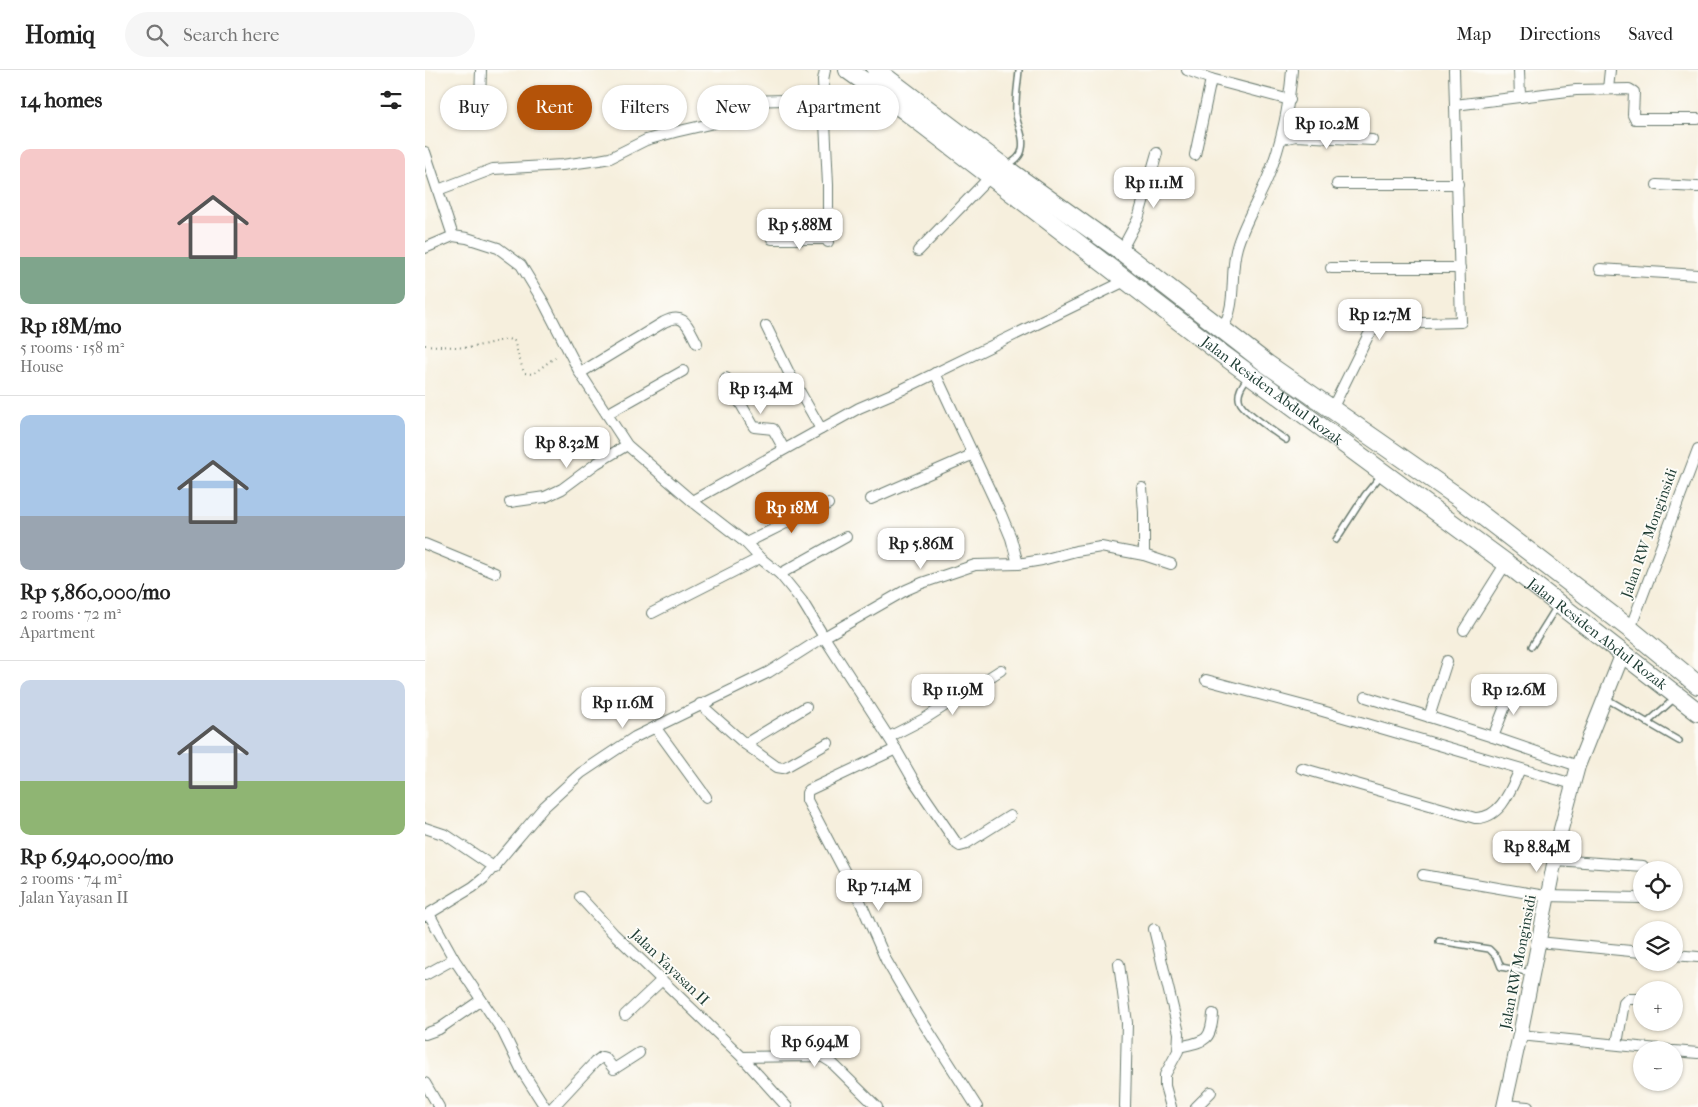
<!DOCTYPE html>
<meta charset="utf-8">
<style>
:root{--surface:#fff;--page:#f6f6f6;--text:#222;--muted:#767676;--line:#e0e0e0;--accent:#b45309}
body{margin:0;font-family:"IM FELL French Canon",serif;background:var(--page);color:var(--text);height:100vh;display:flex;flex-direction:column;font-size:19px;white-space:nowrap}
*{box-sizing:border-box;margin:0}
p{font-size:16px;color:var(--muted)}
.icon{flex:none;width:28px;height:28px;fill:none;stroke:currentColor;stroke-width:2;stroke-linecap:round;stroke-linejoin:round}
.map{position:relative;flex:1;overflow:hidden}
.panel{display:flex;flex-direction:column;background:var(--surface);width:425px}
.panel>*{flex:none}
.guide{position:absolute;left:15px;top:15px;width:475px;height:45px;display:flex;gap:10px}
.controls{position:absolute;left:1208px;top:791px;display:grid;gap:10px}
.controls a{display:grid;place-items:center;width:50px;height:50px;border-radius:50%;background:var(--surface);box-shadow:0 1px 4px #0004;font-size:25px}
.price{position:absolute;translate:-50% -42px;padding:0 11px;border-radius:10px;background:#fff;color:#222;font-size:16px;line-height:32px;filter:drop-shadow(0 1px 2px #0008)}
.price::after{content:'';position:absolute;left:50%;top:30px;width:15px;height:11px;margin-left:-8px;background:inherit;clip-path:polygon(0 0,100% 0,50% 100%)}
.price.active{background:var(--accent);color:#fff}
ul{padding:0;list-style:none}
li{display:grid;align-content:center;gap:10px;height:265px;padding:0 20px}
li+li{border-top:1px solid var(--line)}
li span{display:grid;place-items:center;height:155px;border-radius:10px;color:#555}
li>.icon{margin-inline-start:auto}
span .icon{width:90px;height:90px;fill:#fffc;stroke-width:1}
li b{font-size:21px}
h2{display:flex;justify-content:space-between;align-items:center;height:60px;padding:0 20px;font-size:21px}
.tag{padding:0 18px;border-radius:22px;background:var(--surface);box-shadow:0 1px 4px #0004;font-size:18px;line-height:45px}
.tag.active{background:var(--accent);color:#fff}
header{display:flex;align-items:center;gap:30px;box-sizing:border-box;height:70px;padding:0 25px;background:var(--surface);border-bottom:1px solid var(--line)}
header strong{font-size:24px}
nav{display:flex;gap:28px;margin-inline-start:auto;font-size:18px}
.search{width:350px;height:45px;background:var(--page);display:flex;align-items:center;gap:12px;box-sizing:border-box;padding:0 18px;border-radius:28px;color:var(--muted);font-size:19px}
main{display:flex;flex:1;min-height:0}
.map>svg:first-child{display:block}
</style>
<header>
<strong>Homiq</strong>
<div class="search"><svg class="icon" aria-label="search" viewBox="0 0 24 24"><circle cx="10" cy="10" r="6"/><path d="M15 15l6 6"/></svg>Search here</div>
<nav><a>Map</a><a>Directions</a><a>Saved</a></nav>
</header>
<main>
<section class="panel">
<h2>14 homes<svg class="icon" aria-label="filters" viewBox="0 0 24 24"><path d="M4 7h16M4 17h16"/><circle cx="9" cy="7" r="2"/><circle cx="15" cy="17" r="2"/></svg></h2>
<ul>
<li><span style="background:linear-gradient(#f6c9c9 70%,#7fa58c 0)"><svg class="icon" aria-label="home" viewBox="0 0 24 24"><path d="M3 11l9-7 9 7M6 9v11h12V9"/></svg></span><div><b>Rp 18M/mo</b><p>5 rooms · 158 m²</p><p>House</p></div></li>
<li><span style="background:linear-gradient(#a9c7e8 65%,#9aa5b1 0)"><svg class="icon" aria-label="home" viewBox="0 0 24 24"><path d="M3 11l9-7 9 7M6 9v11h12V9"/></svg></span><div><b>Rp 5,860,000/mo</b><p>2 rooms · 72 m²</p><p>Apartment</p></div></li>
<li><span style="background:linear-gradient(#c9d6e8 65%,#8fb573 0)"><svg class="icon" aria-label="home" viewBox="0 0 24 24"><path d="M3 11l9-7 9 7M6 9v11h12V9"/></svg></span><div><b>Rp 6,940,000/mo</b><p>2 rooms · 74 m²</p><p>Jalan Yayasan II</p></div></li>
</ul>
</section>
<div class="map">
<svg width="1273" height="1037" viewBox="0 0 1273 1037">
<rect width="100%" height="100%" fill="#fdfcf7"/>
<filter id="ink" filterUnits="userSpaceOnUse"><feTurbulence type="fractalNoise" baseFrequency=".02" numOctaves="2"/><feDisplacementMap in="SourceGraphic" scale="10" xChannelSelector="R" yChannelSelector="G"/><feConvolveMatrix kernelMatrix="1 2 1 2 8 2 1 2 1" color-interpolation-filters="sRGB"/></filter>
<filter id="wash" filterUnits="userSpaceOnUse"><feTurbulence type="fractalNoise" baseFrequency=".0096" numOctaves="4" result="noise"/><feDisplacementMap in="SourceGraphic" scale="20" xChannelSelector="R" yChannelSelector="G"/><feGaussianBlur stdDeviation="1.12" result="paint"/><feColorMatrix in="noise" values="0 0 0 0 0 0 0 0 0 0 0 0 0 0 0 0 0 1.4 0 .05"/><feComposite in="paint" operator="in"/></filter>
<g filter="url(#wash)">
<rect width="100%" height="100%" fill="#f6efdd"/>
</g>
<g filter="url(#ink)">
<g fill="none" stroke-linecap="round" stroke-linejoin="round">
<defs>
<g id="service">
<path d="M582 96C589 91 596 87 597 79 600 67 592 55 591 44 590 29 593 14 594 0"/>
<path d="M823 307C818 314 811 323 815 332 818 341 851 363 861 370"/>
<path d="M911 470 940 425 957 404"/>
<path d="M1107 576 1132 536"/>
<path d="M1182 629 1254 671"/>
<path d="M1222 653 1250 628"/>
<path d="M1014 871 1064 879 1072 887 1076 897 1107 903"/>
</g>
<g id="minor">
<path d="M400 0 398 10 403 115V172"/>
<path d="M762 0 786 9"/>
<path d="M1094 0 1095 27"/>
<path d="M1183 19 1185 0"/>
<path d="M55 30 56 0"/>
<path d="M1030 35 1151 20 1204 19 1209 22 1208 45 1210 49H1273"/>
<path d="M857 69 871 66 947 70"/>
<path d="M0 82 28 166"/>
<path d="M770 85 786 9 865 30"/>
<path d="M912 114H1033"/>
<path d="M1232 115 1273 117"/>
<path d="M13 120 68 99 137 95 174 90 185 88 221 70 250 62 311 48 313 36 319 31 399 29"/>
<path d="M347 169H403"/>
<path d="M0 178 28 166 42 168 73 178 96 195 119 233 155 303 202 375 267 431 321 473 335 488 355 504 377 531 399 567 344 602 210 667 156 703 119 737 59 808 48 817 0 846"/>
<path d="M493 181 561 111 570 104"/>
<path d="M696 181 713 149 732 83"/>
<path d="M906 198H1035"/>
<path d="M1175 199 1273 205"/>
<path d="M341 256 364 303 396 359"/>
<path d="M797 259C813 234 804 204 812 177 818 155 834 129 843 107 857 72 864 38 867 0"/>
<path d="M155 303 239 252C260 241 263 257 272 273"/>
<path d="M510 303 576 444 586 468 593 494"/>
<path d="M301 308 329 357 348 359 359 379"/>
<path d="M907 339 943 266C948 258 955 256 963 254L1036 252 1029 0"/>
<path d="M182 344 258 301"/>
<path d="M717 418 719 442V485"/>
<path d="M446 429 542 387 545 385V380"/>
<path d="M267 431 434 338 476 320 700 211"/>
<path d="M85 432 120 427 137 419 172 393 202 375"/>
<path d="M321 473 375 446 403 434"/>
<path d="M0 474 70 503"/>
<path d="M355 504 421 467"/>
<path d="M227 543 335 488"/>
<path d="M1205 559 1273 379"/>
<path d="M1039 560 1081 493"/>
<path d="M781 610 894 640 1148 714"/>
<path d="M941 627 1068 667 1153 696"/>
<path d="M275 634 320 674 352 697 358 698 364 695 403 673"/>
<path d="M1004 647 1022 591"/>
<path d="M230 657 281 727"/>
<path d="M464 667 499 649 576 600"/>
<path d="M1068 667 1088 616"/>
<path d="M320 674 381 637"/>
<path d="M471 679 384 720 382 723V730L435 831 461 890 492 943 552 1037"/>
<path d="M876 698 1050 748C1076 749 1086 719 1095 699"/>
<path d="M585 746 539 775 535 776 532 774 489 711 466 671 399 567 481 520 497 513 550 495 593 494 617 490 651 481 676 477 719 485 746 494"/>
<path d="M0 758 21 765 70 798"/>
<path d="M1130 790 1218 796"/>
<path d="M998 805 1120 826 1216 828"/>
<path d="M155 827 188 863 317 987 362 1037"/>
<path d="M4 844 29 889 78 962 97 1001 120 1037"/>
<path d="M729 859 754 963 753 981 740 1005V1016L746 1037"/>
<path d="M1113 872 1216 882"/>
<path d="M1249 885 1273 887"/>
<path d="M694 894 702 953 700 1037"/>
<path d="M0 905 29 889"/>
<path d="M200 945 237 910"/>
<path d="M0 964 14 959 56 930"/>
<path d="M1095 965 1243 980"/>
<path d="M1192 974 1199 933 1203 929H1216"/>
<path d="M754 977C780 971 786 972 788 944"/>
<path d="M1249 981 1273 983"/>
<path d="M317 987 388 986 398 987 406 992 452 1037"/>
<path d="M0 1013 14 1037"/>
<path d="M1079 1035 1103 1037"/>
<path d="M128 1037 170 992 177 987 180 988 189 999 214 983"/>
<path d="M771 1037 786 1022"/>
</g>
<path id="tertiary" d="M1079 1037 1095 965 1136 759 1153 696 1198 583"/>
<g id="trunk">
<path id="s1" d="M423 0 482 42 797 284 1081 493 1273 642"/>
<path d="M451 0 580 98 696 181 842 294 1033 427 1205 559 1273 615"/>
</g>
</defs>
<use href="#service" stroke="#6a7b6f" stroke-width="8"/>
<use href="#minor" stroke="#6a7b6f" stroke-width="12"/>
<use href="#tertiary" stroke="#6a7b6f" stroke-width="16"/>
<use href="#trunk" stroke="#6a7b6f" stroke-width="20"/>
<path stroke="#6a7b6f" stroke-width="2" stroke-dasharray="1 4" stroke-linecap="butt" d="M0 275 44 278 83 269 89 271 99 303 108 304 133 285"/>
<use href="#service" stroke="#fff" stroke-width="5"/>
<use href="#minor" stroke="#fff" stroke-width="10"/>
<use href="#tertiary" stroke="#fff" stroke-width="14"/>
<use href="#trunk" stroke="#fff" stroke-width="18"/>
</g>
</g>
<g text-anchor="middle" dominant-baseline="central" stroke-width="4" stroke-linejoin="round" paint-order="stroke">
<g font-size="15" fill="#1f3d34" stroke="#fdfcf7">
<text stroke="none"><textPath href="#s1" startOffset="532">Jalan Residen Abdul Rozak</textPath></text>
<text transform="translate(1224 463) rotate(-70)">Jalan RW Monginsidi</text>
<text stroke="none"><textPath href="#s1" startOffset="938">Jalan Residen Abdul Rozak</textPath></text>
<text transform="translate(1093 892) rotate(-79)">Jalan RW Monginsidi</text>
<text transform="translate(245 897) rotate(44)">Jalan Yayasan II</text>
</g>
</g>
</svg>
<div class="controls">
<a><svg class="icon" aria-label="locate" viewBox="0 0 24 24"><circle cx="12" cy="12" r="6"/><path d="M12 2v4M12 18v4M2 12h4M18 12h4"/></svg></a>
<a><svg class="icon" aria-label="layers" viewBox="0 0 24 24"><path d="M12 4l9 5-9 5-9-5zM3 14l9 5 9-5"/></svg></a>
<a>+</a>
<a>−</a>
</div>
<b class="price" style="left:902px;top:80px">Rp 10.2M</b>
<b class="price" style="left:729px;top:139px">Rp 11.1M</b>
<b class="price" style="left:375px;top:181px">Rp 5.88M</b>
<b class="price" style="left:955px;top:271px">Rp 12.7M</b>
<b class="price" style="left:336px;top:345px">Rp 13.4M</b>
<b class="price" style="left:142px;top:399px">Rp 8.32M</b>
<b class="price active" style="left:367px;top:464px">Rp 18M</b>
<b class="price" style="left:496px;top:500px">Rp 5.86M</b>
<b class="price" style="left:528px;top:646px">Rp 11.9M</b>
<b class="price" style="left:1089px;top:646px">Rp 12.6M</b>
<b class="price" style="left:198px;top:659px">Rp 11.6M</b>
<b class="price" style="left:1112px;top:803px">Rp 8.84M</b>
<b class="price" style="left:454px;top:842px">Rp 7.14M</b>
<b class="price" style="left:390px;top:998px">Rp 6.94M</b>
<div class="guide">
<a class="tag">Buy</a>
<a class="tag active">Rent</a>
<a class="tag">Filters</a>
<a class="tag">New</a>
<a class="tag">Apartment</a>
</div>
</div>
</main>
